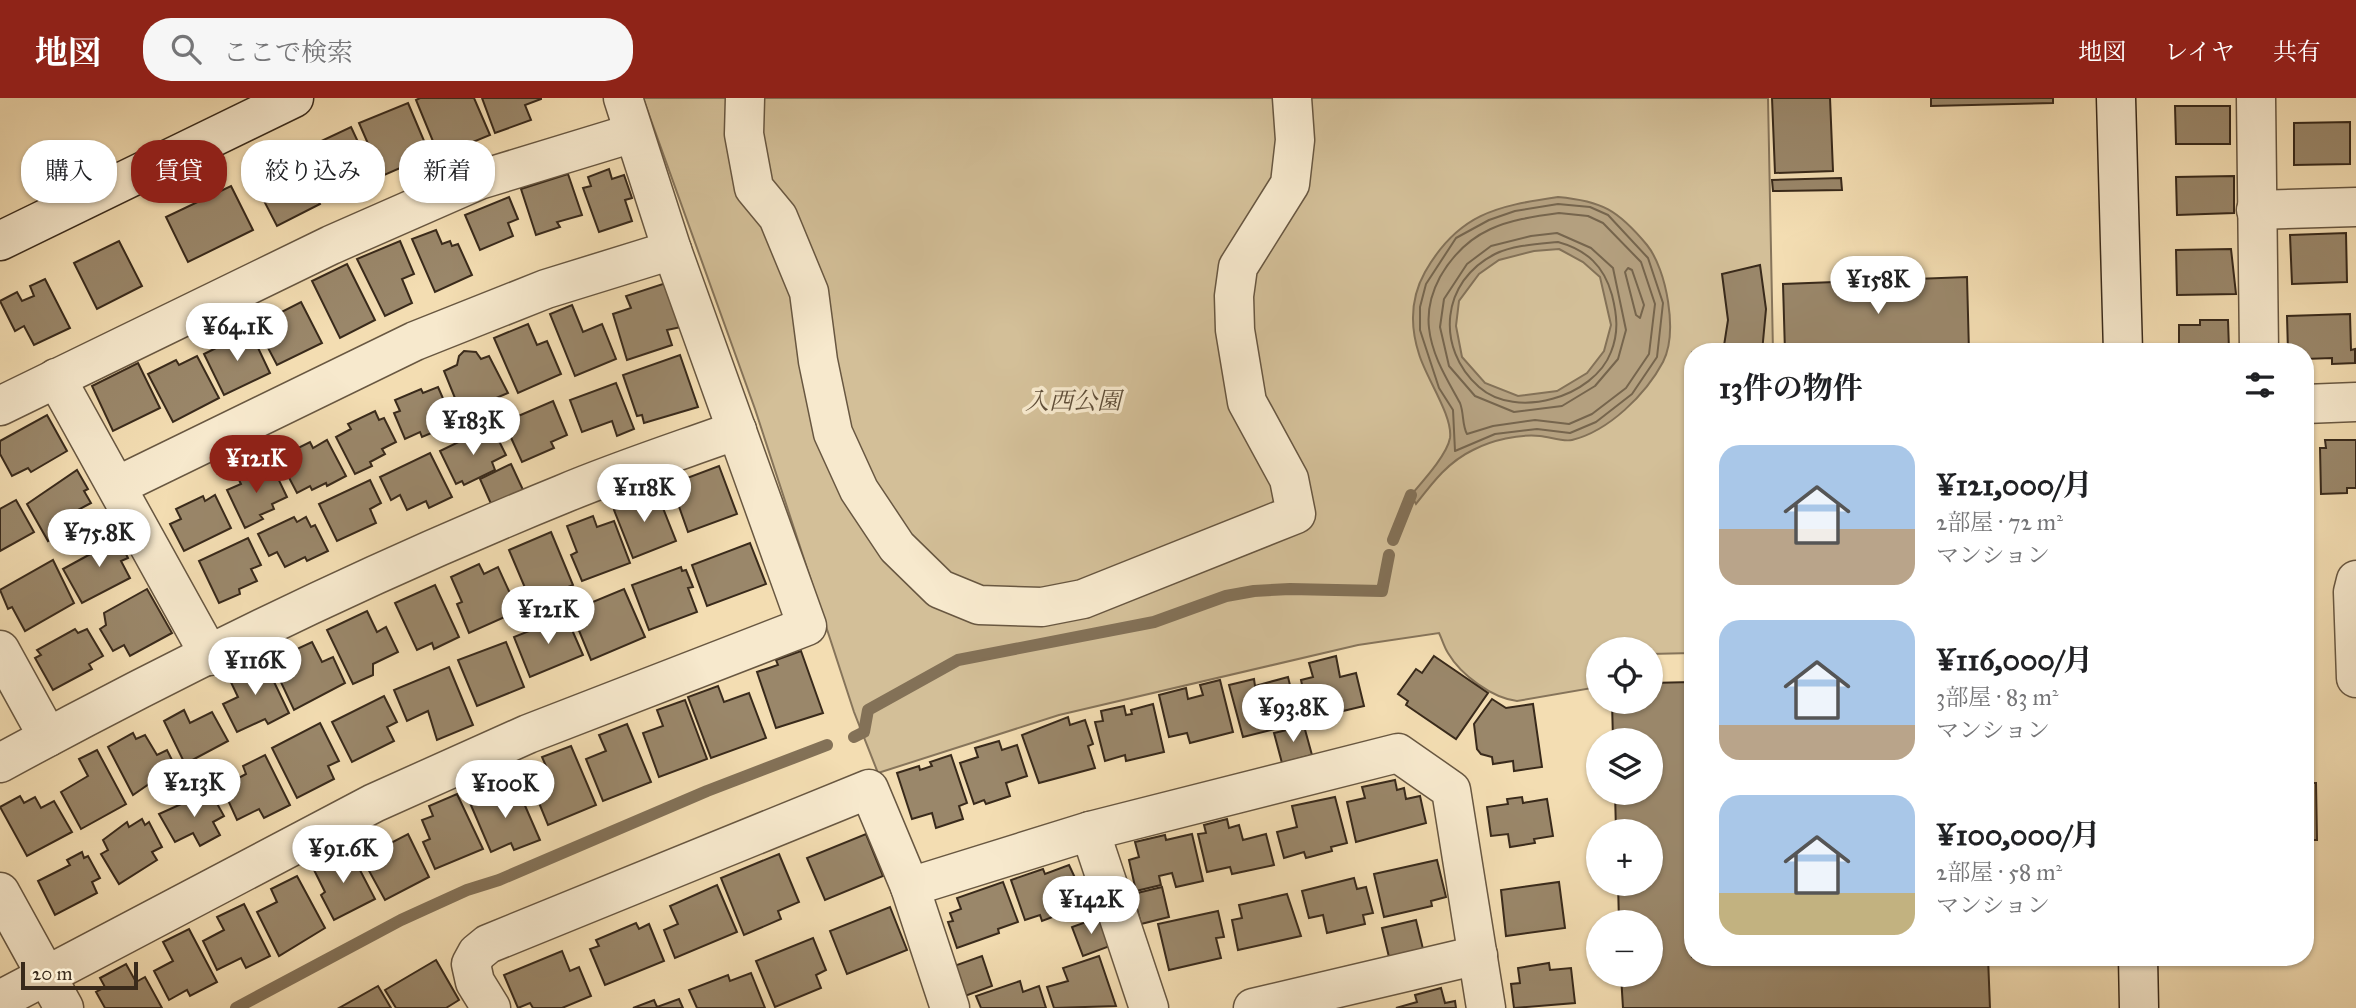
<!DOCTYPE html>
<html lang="ja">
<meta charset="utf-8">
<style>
:root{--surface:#fff;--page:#f6f6f6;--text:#202124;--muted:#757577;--accent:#8f2418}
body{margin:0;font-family:"IM FELL Great Primer","Noto Serif JP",serif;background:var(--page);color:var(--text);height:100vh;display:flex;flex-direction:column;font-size:26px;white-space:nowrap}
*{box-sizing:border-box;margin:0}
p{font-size:23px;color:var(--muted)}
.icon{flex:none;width:38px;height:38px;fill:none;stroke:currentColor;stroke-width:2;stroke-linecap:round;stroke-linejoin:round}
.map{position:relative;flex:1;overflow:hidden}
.details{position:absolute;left:1684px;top:245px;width:630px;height:623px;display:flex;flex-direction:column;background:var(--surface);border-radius:28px;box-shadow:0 2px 5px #0004}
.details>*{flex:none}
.top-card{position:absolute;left:21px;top:42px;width:665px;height:63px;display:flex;gap:14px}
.buttons{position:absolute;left:1586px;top:539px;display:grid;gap:14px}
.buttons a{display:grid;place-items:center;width:77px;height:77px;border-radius:50%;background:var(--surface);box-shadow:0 2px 5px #0004;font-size:35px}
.scale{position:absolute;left:21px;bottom:18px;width:117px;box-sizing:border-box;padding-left:7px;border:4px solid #392a1b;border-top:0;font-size:19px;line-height:24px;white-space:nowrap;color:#392a1b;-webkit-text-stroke:5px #f7e9cd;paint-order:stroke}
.price{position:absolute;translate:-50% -60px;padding:0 16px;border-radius:24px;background:#fff;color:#222;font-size:23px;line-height:46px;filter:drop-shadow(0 2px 4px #0008)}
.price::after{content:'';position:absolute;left:50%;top:42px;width:21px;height:16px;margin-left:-10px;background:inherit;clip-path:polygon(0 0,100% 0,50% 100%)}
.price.selected{background:var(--accent);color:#fff}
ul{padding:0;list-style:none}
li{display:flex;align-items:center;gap:21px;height:175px;padding:0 35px}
li span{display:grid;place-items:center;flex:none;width:196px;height:140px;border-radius:21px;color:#555}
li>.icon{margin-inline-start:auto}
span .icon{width:84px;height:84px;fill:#fffc;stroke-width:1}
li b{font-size:30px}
h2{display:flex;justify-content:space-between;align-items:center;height:84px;padding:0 35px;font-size:30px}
.tag{padding:0 24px;border-radius:28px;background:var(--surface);box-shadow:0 2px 5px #0004;font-size:24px;line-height:63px}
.tag.selected{background:var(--accent);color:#fff}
header{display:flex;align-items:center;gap:42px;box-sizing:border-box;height:98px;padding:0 35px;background:var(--accent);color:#fff}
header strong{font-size:33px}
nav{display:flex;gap:38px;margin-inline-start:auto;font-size:24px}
.search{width:490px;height:63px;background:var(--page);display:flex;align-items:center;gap:18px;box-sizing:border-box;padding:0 24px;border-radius:28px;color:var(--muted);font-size:26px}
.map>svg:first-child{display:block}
</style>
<header>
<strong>地図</strong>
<div class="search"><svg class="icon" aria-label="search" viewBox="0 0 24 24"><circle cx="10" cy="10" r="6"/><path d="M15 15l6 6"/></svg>ここで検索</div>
<nav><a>地図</a><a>レイヤ</a><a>共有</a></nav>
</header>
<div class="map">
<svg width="2356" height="910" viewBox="0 0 2356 910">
<rect width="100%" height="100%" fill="#f3ddb2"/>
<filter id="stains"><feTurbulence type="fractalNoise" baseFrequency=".00286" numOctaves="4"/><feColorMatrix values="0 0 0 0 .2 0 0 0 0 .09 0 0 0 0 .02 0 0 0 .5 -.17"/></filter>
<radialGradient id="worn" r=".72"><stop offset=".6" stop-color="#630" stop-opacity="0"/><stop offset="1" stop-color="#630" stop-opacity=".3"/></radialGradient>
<path fill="#d3bf98" stroke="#86745a" stroke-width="2" d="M643 0H1768L1773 254H1692V555L1650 556V551H1598V589L1517 603C1492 600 1461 577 1448 555 1444 549 1442 541 1439 535L1358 547 1059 617 878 675 854 614 755 311Z"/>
<path fill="#b4a07f" stroke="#837157" stroke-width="2" fill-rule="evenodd" d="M1558 99C1602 103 1618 112 1647 147 1667 172 1678 235 1663 264 1646 296 1609 333 1572 342 1563 344 1550 339 1540 338 1519 336 1492 342 1473 352 1448 364 1433 384 1416 406L1411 397C1422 384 1447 357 1450 340 1453 318 1426 280 1419 256 1410 228 1411 199 1425 174 1458 116 1496 108 1558 99ZM1559 151 1583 164 1600 179 1611 227 1604 253 1587 275 1557 293 1518 298 1485 285 1462 259 1456 228 1459 203 1479 176 1499 162 1534 153Z"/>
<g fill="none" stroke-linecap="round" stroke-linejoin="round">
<g stroke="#76654d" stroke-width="2">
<path d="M1558 106 1590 109 1608 117 1648 160 1663 205 1657 259 1632 296 1596 324 1570 335 1537 331 1495 336 1455 353 1453 312 1439 290 1420 232V209L1426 186 1456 140 1489 122 1515 113Z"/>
<path d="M1559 115 1588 118 1603 125 1641 164 1655 206 1649 256 1626 290 1592 316 1569 326 1535 322 1493 328 1467 336C1462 327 1464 315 1460 305 1447 281 1432 258 1429 230 1427 212 1432 194 1440 179 1468 130 1506 122 1559 115Z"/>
<path d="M1557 135 1591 150 1613 170 1626 232 1618 261 1595 288 1562 308 1514 314 1475 298 1449 268 1440 229 1444 201 1467 166 1491 148 1531 138Z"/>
<path d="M1558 144C1587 152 1604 168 1612 197 1617 217 1619 234 1611 254 1594 299 1516 322 1479 289 1435 250 1441 183 1495 156 1514 147 1538 146 1558 144Z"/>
<path d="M1628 170 1632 172 1644 207 1640 220 1636 217 1625 174Z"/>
</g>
<g stroke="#837157" stroke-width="12">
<path d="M1393 442 1411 397"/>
<path d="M854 639 864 634 868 612 958 562 1154 524 1226 498 1254 493 1290 491 1382 493 1389 457"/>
<path d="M236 910 401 822 467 792 499 782 707 693 827 647"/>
</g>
</g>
<g fill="#9a876a" stroke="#392a1b" stroke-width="2">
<path d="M420 0H474L490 37 439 58 416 2Z"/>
<path d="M482 0H541V1L525 7 531 22 495 35Z"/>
<path d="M1772 0H1830L1833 73 1775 75Z"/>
<path d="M1931 0H2053V5L1931 8Z"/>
<path d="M408 5 430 57 382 78 359 25Z"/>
<path d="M2175 8H2230V46H2176Z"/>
<path d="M2350 24V66L2294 67V25Z"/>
<path d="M351 29 373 76 322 100 300 53Z"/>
<path d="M294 55 320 106 277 128 250 76Z"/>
<path d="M609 71 612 81 624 77 632 100 625 102 632 123 599 134 583 90 591 88 588 79Z"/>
<path d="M568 76 582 117 557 124 560 129 536 137 521 91Z"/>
<path d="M2234 78V115L2177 117 2176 79Z"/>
<path d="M1841 80 1842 92 1773 93 1772 82Z"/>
<path d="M231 88 253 132 188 164 166 119Z"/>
<path d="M509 99 518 121 508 125 513 138 480 152 465 117Z"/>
<path d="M436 132 442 146 450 143 452 148 458 146 472 177 435 194 412 141Z"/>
<path d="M2346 135 2347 184 2292 186 2290 137Z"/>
<path d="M119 143 142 188 97 211 74 165Z"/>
<path d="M400 143 414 176 402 181 412 205 385 218 357 161Z"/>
<path d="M2231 151 2236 196 2177 197 2176 152Z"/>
<path d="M347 166 375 222 340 240 312 183Z"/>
<path d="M1760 167 1766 211 1762 254H1723L1728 222 1722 176Z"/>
<path d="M1967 179 1969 254H1785L1783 186Z"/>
<path d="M45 181 70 230 34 247 24 228 15 233 0 203 17 194 22 203 34 198 30 188Z"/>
<path d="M666 185 681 229 667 232 672 247 627 262 613 216 631 210 626 198Z"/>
<path d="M301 204 322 245 277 267 256 227Z"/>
<path d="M572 207 583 234 602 226 616 261 575 278 550 216Z"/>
<path d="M2350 216 2351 252 2355 251V265L2332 266V260L2305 261V254H2288L2287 218Z"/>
<path d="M2200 222H2228L2229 252 2232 254H2179V227H2200Z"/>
<path d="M528 226 537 247 547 243 561 276 518 295 494 240Z"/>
<path d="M250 233 270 275 224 297 204 256Z"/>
<path d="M464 253 476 254 481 261 489 258 508 295 461 315 444 273 457 267 459 258Z"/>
<path d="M680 257 698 309 644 325 642 317 637 318 623 277Z"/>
<path d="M197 258 219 300 173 324 148 276 176 262 179 267Z"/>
<path d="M138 265 160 310 113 333 92 288Z"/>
<path d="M616 285 634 331 617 338 612 323 582 334 570 302Z"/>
<path d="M438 289 455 328 438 336 436 333 422 339 420 334 405 341 394 315 400 313 395 302 421 291 423 295Z"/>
<path d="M553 303 567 337 551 344 554 350 522 364 508 333 512 331 509 322Z"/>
<path d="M375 313 379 322 384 320 396 344 382 351 385 356 370 364 372 368 355 376 336 339 351 331 348 326Z"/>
<path d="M47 317 67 353 31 374 28 370 12 378 0 356V343Z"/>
<path d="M493 331 506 357 492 364 495 372 464 387 462 383 456 386 440 353 479 334 481 338Z"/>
<path d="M327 342 346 378 327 388 326 385 312 392 310 388 297 395 284 370 289 367 284 357 310 344 313 350Z"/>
<path d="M2325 342H2356V390H2347V395L2321 396 2320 350H2326Z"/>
<path d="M430 355 452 399 429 410 426 403 407 412 400 397 391 402 380 379Z"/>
<path d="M511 366 524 394 492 408 480 381Z"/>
<path d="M265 367 269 377 275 374 287 399 272 406 274 411 260 417 263 421 245 430 227 392 241 386 238 380Z"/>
<path d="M719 368 737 416 688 434 671 386Z"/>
<path d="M77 372 88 391 84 393 91 405 76 413 82 423 48 443 27 406Z"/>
<path d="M370 382 381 405 370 411 376 425 337 443 319 406Z"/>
<path d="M657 395 676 443 633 460 614 412 618 410 616 406 637 397 639 402Z"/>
<path d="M215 397 231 430 184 453 170 426 181 421 176 411 203 398 205 403Z"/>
<path d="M16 402 34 434 0 453V411Z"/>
<path d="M593 418 597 429 614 423 630 465 582 483 571 457 577 454 567 428Z"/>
<path d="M294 419 297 424 306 419 311 429 315 427 328 453 307 463 305 459 285 469 277 454 269 458 258 436Z"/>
<path d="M551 434 573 487 531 504 509 452Z"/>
<path d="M105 435 108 440 116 436 128 460 121 463 130 480 82 505 63 471 96 453 91 443Z"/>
<path d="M248 440 261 467 251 471 257 483 239 491 240 496 219 505 199 463Z"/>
<path d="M750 445 766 486 707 508 692 467Z"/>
<path d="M53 462 74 505 25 533 12 509 8 511 0 492Z"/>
<path d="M479 466 484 476 498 469 518 513 469 535 457 506 462 504 451 479Z"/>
<path d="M681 469 682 473 686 472 693 489 688 490 697 514 649 532 632 487Z"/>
<path d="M435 487 459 539 434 551 432 545 417 552 395 505Z"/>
<path d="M147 491 172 535 130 558 124 547 113 553 100 531 106 527 104 515Z"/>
<path d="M624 491 645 539 591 562 571 513Z"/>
<path d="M367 513 377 534 386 529 398 554 373 566V577L353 586 327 532Z"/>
<path d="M566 518 583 557 530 579 514 539Z"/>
<path d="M75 531 78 535 87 531 103 558 89 566 92 571 53 592 35 560 41 557 37 552Z"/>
<path d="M312 544 322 564 333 559 345 585 294 612 271 563Z"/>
<path d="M506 544 524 589 477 608 458 562Z"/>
<path d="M801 553 823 615 776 630 757 574 778 567 776 562Z"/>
<path d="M1336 558 1340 579 1356 575 1364 608 1343 613 1340 602 1307 610 1301 582 1313 579 1309 565Z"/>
<path d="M1434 558 1488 595 1456 641 1406 607 1408 603 1398 596 1416 571 1422 575Z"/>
<path d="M263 561 289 615 268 626 265 621 237 634 223 606 238 599 228 578Z"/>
<path d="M449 569 473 627 437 642 428 613 407 623 394 592Z"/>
<path d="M1288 579 1298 620 1282 624 1283 629 1243 639 1229 587 1254 581 1255 588Z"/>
<path d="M1220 582 1233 634 1190 645 1187 635 1169 639 1159 597 1186 590 1188 601 1203 597 1200 587Z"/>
<path d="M1692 584V859H1988L1990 910H1623L1621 877H1650V824H1619L1618 786H1650V733H1616L1615 695H1650V642H1613L1612 604H1650V585Z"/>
<path d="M718 588 724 604 749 595 766 640 711 660 688 599Z"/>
<path d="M384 598 397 624 387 629 394 643 352 664 332 624Z"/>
<path d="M1492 601 1506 610 1533 606 1542 669 1514 673 1513 663 1493 666 1492 659 1481 656 1477 651 1474 626Z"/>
<path d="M685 602 707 661 659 679 643 635 663 628 657 612Z"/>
<path d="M1153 606 1164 654 1126 663 1125 657 1105 663 1095 624 1103 623 1101 613 1124 608 1126 617 1132 616 1131 612Z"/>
<path d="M184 612 190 625 212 614 228 643 185 666 164 623Z"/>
<path d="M1068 619 1070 627 1085 622 1093 646 1088 648 1095 670 1039 685 1022 637Z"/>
<path d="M320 625 339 663 328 668 334 681 297 700 272 650Z"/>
<path d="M627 626 651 684 603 703 586 661 606 653 599 637Z"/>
<path d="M1304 628 1312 657 1282 665 1274 635Z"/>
<path d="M133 635 136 641 145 637 157 657 167 652 175 668 133 697 108 649Z"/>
<path d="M999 643 1002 652 1017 647 1027 678 1006 685 1010 698 986 706 984 702 974 706 960 665 978 659 975 650Z"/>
<path d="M571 648 596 707 548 727 530 683 549 675 542 659Z"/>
<path d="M97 652 126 706 81 731 61 694 88 678 79 661Z"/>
<path d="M265 657 290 707 264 720 259 711 237 722 222 689 246 676 243 668Z"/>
<path d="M951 657 967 705 959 708 963 721 936 730 932 715 912 721 897 675 919 668 920 672 932 668 930 664Z"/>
<path d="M1395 682 1397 692 1404 690 1406 701 1420 698 1426 725 1356 744 1347 704 1365 700 1362 689Z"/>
<path d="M2305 685H2316L2317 742H2305Z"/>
<path d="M516 687 540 742 514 752 511 745 491 754 470 705Z"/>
<path d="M210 693 224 718 213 724 220 737 200 748 193 735 175 744 159 716Z"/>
<path d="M457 696 483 751 435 771 423 744 430 741 422 722 433 718 429 708Z"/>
<path d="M20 698 24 705 35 699 41 710 54 703 72 734 27 758 0 709Z"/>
<path d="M1335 699 1347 745 1331 749 1332 753 1306 760 1304 754 1284 760 1277 734 1297 729 1292 708Z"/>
<path d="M1522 699 1523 705 1547 701 1553 738 1534 741 1535 745 1510 749 1508 736 1491 738 1487 709 1508 706 1507 701Z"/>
<path d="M142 721 145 727 149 724 162 749 152 754 157 762 119 786 101 756 108 752 103 742 127 724 129 729Z"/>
<path d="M1227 721 1229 730 1239 727 1243 742 1266 736 1274 767 1232 776 1230 769 1207 774 1198 736 1206 735 1204 727Z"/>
<path d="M408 736 429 779 385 802 362 760Z"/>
<path d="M866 736 883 778 825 802 807 760Z"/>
<path d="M1192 736 1203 783 1176 789 1172 775 1159 778 1161 787 1136 793 1129 762 1139 759 1135 744 1165 737 1166 742Z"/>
<path d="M349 751 375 801 334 822 321 797 325 794 313 770Z"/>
<path d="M82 754 84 760 88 758 100 780 92 784 97 795 55 817 38 783 70 767 67 762Z"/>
<path d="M779 756 799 804 778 813 781 821 744 837 721 780Z"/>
<path d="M1437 762 1446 799 1431 803 1432 808 1384 819 1374 776Z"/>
<path d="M1069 767 1090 812 1065 821 1063 815 1042 823 1040 817 1025 822 1011 782 1043 771 1045 776Z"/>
<path d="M297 778 325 830 279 858 257 814 277 804 271 791Z"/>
<path d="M1354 780 1357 791 1366 789 1373 815 1363 817 1365 826 1327 835 1323 817 1309 820 1302 793Z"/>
<path d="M1003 784 1018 824 998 831 999 835 957 850 948 824 953 823 950 815 961 811 957 800Z"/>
<path d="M1559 784 1565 830 1506 838 1501 792Z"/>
<path d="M717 787 737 834 675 860 664 832 678 826 670 808Z"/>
<path d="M1162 789 1169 819 1141 826 1133 796Z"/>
<path d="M1287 796 1301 838 1238 852 1232 822 1242 820 1239 807Z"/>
<path d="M244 806 270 858 246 870 241 860 217 872 203 843 224 832 217 819Z"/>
<path d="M890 809 907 852 847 876 830 833Z"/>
<path d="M1218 813 1224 839 1216 840 1221 860 1169 872 1158 826Z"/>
<path d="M1100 819 1110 848 1083 858 1072 829Z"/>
<path d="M1416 822 1423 851 1389 859 1382 830Z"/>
<path d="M636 825 639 831 649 826 664 863 605 887 590 851 599 848 596 842Z"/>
<path d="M189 831 217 884 190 898 187 892 169 902 154 873 173 863 163 844Z"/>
<path d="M813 840 826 872 816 877 821 890 775 909 756 863Z"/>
<path d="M562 853 570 873 579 869 591 898 562 910H533L530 905 518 910 504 877Z"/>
<path d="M982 858 992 888 965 898 954 868Z"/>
<path d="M1099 858 1116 908 1054 910 1047 889 1068 883 1063 870Z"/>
<path d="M436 862 459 902 446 910H396L385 892Z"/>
<path d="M1549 865 1550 872 1571 870 1575 905 1514 910 1511 886 1520 885 1518 870Z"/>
<path d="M126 866 136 884 145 879 162 910H105L96 894 105 889 100 880Z"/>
<path d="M751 875 765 910H697L689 892 728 877 730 883Z"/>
<path d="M1020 883 1023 894 1039 888 1046 910H981L976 898Z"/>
<path d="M378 888 391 910H339Z"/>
<path d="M1441 890 1445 905 1455 903 1456 910H1396L1417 904 1415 897Z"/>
<path d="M679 901 683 910H633L654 902 657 909Z"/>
</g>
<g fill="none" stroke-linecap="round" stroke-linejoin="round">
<defs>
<g id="street">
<path d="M745 0 744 36 754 90 778 119 809 194 818 263 833 335 859 392 897 449 940 491 979 507 1042 509 1083 501 1296 416 1289 381 1247 304 1235 232 1234 198 1238 169 1290 86 1295 42 1292 0"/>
<path d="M2256 0 2259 254"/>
<path d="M2256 112 2356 109"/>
<path d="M56 280 210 558"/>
<path d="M2305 306 2356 304"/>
<path d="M0 308 331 147 479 82 633 35"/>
<path d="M117 388 415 243 546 191 672 152"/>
<path d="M2356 482 2353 494 2356 580"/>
<path d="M0 552 48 639"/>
<path d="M0 665C182 566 371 474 563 396 620 372 679 353 737 332"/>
<path d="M1090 733 1149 910"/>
<path d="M910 789 1090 733 1398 655 1451 692 1486 910"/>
<path d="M0 794 64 910"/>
<path d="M0 902 374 705 528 636 807 528 672 152 623 0"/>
<path d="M491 910 475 884 471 866 477 855 488 846 869 691 910 789 950 910"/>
<path d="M1253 910 1478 857"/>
</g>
<g id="secondary">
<path d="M2116 0 2123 254"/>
<path d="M0 143 294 0"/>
<path d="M2138 859 2139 910"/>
</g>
</defs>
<use href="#street" stroke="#685741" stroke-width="41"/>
<use href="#secondary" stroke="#392a1b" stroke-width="41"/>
<use href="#street" stroke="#f7e9cd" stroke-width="38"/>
<use href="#secondary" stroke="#f7e9cd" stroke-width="38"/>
</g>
<g text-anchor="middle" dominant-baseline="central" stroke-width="7" stroke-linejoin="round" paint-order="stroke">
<g font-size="24" font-style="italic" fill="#604f3a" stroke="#f7e9cd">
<text x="1073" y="303">入西公園</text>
</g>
</g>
<rect width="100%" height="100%" filter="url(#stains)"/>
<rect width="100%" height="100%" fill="url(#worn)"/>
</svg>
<div class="buttons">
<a><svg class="icon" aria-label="locate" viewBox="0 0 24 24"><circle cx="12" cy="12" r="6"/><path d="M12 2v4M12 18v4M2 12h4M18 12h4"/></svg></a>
<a><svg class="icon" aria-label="layers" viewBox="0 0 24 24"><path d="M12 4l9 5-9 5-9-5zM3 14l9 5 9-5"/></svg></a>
<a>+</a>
<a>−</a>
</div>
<div class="scale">20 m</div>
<b class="price" style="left:1878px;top:218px">¥158K</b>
<b class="price" style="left:237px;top:265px">¥64.1K</b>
<b class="price" style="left:473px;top:359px">¥183K</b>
<b class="price selected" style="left:256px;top:397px">¥121K</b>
<b class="price" style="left:644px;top:426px">¥118K</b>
<b class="price" style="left:99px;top:471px">¥75.8K</b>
<b class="price" style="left:548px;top:548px">¥121K</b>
<b class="price" style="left:255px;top:599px">¥116K</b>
<b class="price" style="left:1293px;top:646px">¥93.8K</b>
<b class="price" style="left:194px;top:721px">¥213K</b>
<b class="price" style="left:505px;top:722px">¥100K</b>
<b class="price" style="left:343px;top:787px">¥91.6K</b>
<b class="price" style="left:1091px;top:838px">¥142K</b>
<div class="top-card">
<a class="tag">購入</a>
<a class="tag selected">賃貸</a>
<a class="tag">絞り込み</a>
<a class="tag">新着</a>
</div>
<section class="details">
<h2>13件の物件<svg class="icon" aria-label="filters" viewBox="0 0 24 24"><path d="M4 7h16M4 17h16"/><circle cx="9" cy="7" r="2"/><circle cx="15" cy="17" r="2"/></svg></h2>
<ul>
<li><span style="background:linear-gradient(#a9c7e8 60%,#b9a48a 0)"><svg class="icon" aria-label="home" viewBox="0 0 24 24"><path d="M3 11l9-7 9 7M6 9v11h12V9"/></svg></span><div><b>¥121,000/月</b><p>2部屋 · 72 m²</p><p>マンション</p></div></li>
<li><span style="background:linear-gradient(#a9c7e8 75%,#b9a48a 0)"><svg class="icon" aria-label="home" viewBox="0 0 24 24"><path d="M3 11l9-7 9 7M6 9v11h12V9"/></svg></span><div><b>¥116,000/月</b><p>3部屋 · 83 m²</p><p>マンション</p></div></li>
<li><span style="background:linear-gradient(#a9c7e8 70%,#c2b280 0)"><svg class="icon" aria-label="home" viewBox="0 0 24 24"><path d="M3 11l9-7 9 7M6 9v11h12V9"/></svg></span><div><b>¥100,000/月</b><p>2部屋 · 58 m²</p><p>マンション</p></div></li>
</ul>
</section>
</div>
